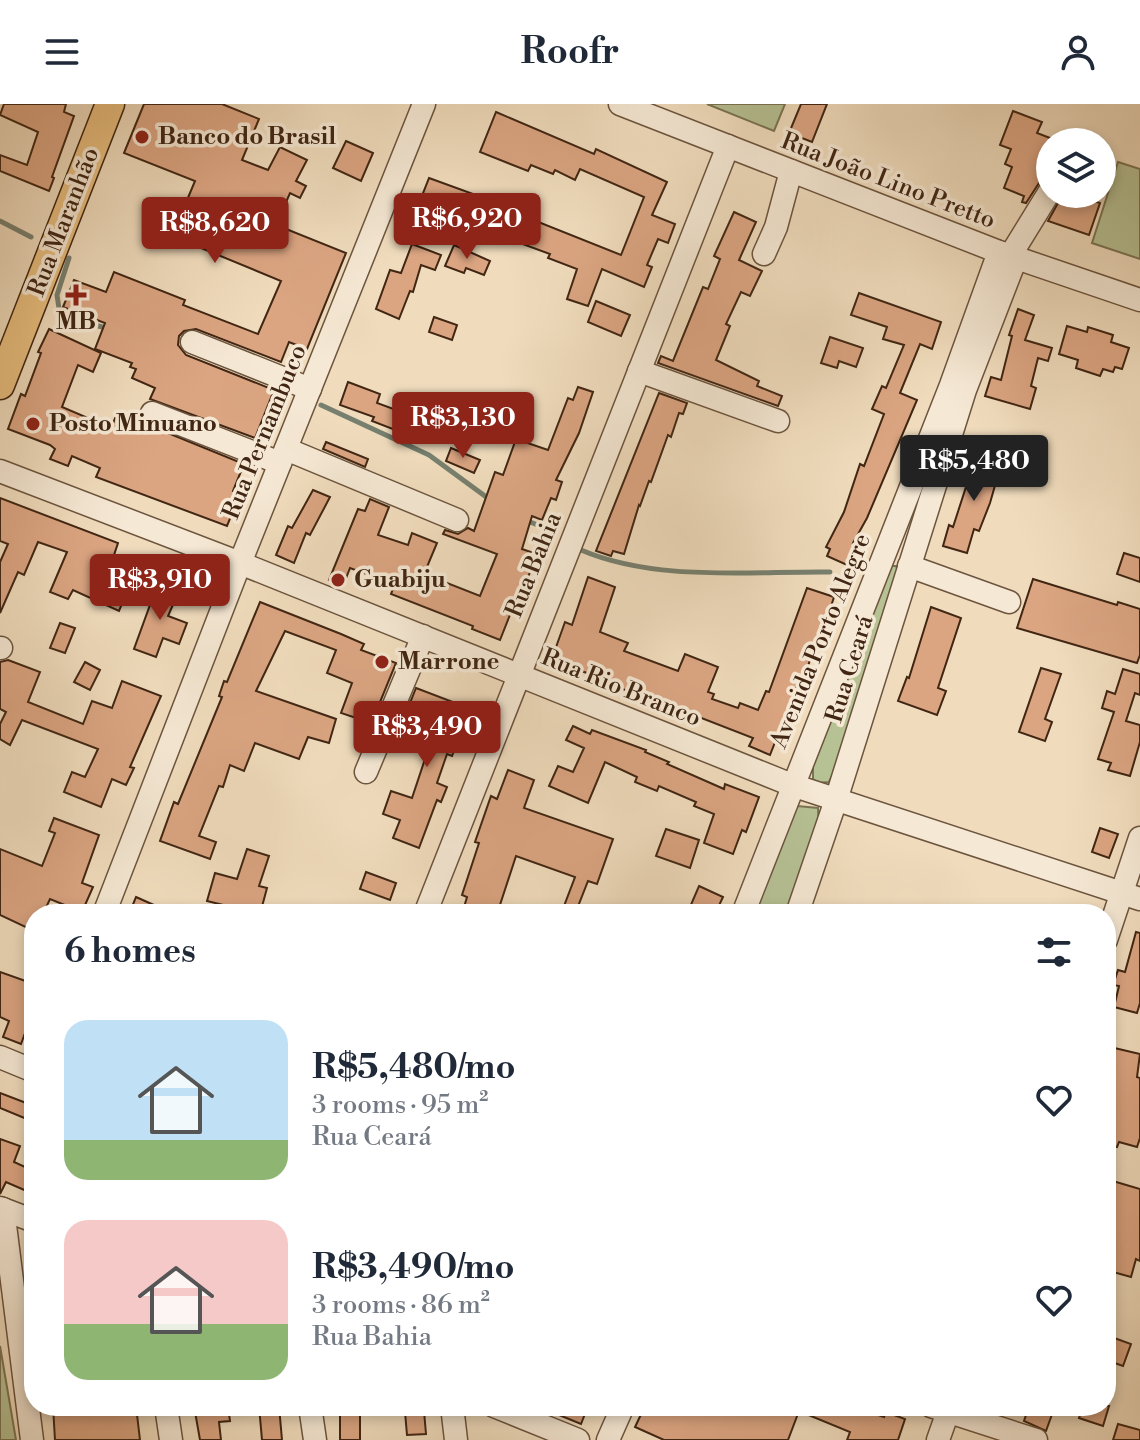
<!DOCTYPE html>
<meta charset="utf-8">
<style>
:root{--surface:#fff;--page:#f6f6f7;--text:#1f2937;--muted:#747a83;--accent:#8f2418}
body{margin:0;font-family:"Libre Bodoni",serif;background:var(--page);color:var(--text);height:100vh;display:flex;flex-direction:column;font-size:30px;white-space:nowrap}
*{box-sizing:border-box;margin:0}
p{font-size:26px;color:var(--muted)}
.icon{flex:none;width:44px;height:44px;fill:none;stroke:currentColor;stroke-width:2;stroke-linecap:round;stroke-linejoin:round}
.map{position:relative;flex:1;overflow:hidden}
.drawer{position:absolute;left:24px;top:800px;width:1092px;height:512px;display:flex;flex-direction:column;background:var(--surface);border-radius:32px;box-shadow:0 4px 12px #0003}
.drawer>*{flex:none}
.fabs{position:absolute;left:1036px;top:24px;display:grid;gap:16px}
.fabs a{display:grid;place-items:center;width:80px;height:80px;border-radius:50%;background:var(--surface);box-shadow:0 4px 12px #0003;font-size:40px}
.price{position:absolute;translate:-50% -68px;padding:0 18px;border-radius:8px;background:var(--accent);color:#fff;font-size:26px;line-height:52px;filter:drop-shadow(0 2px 4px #0008)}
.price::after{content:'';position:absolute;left:50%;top:48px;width:24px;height:18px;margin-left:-12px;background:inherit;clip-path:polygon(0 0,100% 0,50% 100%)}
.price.active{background:#222;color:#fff}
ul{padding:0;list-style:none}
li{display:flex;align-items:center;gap:24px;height:200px;padding:0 40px}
li span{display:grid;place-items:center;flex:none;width:224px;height:160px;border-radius:24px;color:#555}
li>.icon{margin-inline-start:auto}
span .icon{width:96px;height:96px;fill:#fffc;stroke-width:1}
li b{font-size:34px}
h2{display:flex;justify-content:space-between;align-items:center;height:96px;padding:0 40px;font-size:34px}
header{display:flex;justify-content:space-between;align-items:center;height:104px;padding:0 40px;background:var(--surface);font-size:36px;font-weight:800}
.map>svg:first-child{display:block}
</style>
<header><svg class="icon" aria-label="menu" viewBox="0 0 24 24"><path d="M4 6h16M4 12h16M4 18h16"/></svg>Roofr<svg class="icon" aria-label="person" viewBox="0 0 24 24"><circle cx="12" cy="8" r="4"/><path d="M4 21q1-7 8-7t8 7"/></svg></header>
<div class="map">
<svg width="1140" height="1336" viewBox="0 0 1140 1336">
<rect width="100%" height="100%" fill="#f0dcbd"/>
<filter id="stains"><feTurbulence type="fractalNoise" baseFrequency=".0025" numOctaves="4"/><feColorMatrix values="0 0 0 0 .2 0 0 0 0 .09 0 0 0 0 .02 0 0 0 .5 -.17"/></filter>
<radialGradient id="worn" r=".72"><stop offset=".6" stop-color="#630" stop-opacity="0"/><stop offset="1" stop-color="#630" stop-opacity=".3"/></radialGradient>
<g fill="#b6c194" stroke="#7b7454" stroke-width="2">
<path d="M707 0H785L774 27Z"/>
<path d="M1118 58 1140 65V155L1092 139Z"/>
<path d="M889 462H896L900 471 834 667 829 678 817 679 813 675V661Z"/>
<path d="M797 702 818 704 819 730 788 810H751Z"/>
<path d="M0 1242 16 1336H0Z"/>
</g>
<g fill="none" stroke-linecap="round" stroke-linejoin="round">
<g stroke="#77806f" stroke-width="5">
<path d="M0 117 31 133"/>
<path d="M69 154 57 191 60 211 109 225"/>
<path d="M321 301 429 351 489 395"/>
<path d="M525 416 553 427"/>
<path d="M581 446C656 478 749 467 830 468"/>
</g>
</g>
<g fill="#dba582" stroke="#402613" stroke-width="2">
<path d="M4 0H66L64 8 74 12 52 73 54 74 49 87 0 67V51L27 61 38 28 0 11Z"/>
<path d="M144 0H222L259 15 242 56 268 66 280 43 307 56 296 77 306 82 300 94 290 89 276 121 346 149 307 245 289 238 281 258 196 225 184 227 179 232 178 241 186 251 274 286 255 334 150 295 155 284 132 274 136 265 130 263 132 259 95 245 105 219 63 203 74 176 106 188 114 168 185 196 183 201 258 230 281 177 172 132 195 77 124 49Z"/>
<path d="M801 0H827L812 38 789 29Z"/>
<path d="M1013 7 1042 18 1037 29 1050 34V73L1039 79 1026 99 1022 98 1024 92 1004 84 1012 63 1005 60 1011 45 1000 41Z"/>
<path d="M496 8 594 50 596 45 667 78 652 111 675 120 668 139 658 135 647 161 652 163 644 183 602 165 588 202 567 195 577 165 548 154 550 150 517 138 526 113 621 151 644 93 580 65 575 76 555 66 553 70 531 61 528 67 480 48Z"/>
<path d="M346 37 373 49 361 77 333 64Z"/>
<path d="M429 74 476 91 467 114 454 110 450 122 431 116 436 103 420 97Z"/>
<path d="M1063 90H1076L1100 99 1089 131 1048 117Z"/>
<path d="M734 108 756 118 739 156 762 167 750 192 741 188 726 220 730 222 716 256 759 277 757 282 782 292 778 302 658 259 661 252 673 257 703 183 708 185 720 155 714 152Z"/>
<path d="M412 140 441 151 435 166 421 161 413 188 410 187 399 215 376 205 390 166 401 169Z"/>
<path d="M454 141 490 157 484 171 466 164 464 169 445 162Z"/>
<path d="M859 189 941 218 932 245 920 240 900 289 917 296 867 414 853 439 857 441 847 461 827 452 830 445 826 443 844 408 860 360 864 362 884 310 872 305 882 282 886 284 904 241 883 235 887 223 851 211Z"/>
<path d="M596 197 630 211 621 232 588 218Z"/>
<path d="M1018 205 1034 211 1025 236 1052 244 1048 257 1038 254 1031 282 1036 284 1030 305 985 292 991 273 1001 276 1012 232 1009 231Z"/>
<path d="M434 213 457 221 452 236 429 228Z"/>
<path d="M1067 222 1087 228 1088 223 1113 231 1111 238 1129 244 1122 265 1115 263 1113 268 1103 265 1100 272 1076 264 1078 256 1059 250Z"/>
<path d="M49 225 101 249 93 268 78 261 62 303 111 324 116 312 140 321 141 318 244 360 233 387 240 390 227 422 96 373 100 364 72 352 68 362 50 355 55 345 50 341 8 325 21 290 25 292 41 249 38 248Z"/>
<path d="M830 233 863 244 856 263 839 257 837 264 821 259Z"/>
<path d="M348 278 380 290 377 299 410 311 403 329 372 317 374 313 340 301Z"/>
<path d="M578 283 593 288 579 329 556 376 562 378 556 396 551 394 542 416 532 412 522 445 537 450 527 476 535 479 528 497 517 493 500 536 472 525 473 522 391 490 395 480 350 464 343 482 329 476 358 405 365 407 370 395 389 403 378 431 408 441 412 429 437 439 424 470 480 492 497 450 443 430 445 426 458 430 468 424 474 427 495 368 503 371 516 335 548 346 568 294 573 296Z"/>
<path d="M659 289 687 299 683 310 679 309 671 333 668 331 651 378 649 377 640 402 639 401 624 450 613 447 611 452 596 447Z"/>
<path d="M326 338 368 355 365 363 323 345Z"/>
<path d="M451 344 480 356 474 369 446 357Z"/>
<path d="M977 349 1002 357 990 399 979 427 974 425 967 449 943 442 949 421 953 423Z"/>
<path d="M313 386 330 393 310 431 306 429 294 459 276 451 288 422 292 424Z"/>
<path d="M0 394 118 439 113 454 137 464 119 507 73 486 68 495 50 488 67 448 38 438 24 471 18 468 0 509V458L8 440 0 437Z"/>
<path d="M1124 449 1140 454V478L1117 470Z"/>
<path d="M180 461 206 471 199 489 173 480Z"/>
<path d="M588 473 615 483 600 528 628 539 624 547 678 567 685 550 718 563 708 588 714 590 712 595 738 604 740 599 758 606 766 587 769 588 807 484 834 493 821 534 817 533 802 582 798 580 770 651 749 642 753 634 681 606 680 609 663 603 662 605 642 597 644 592 595 576 596 572 551 557 565 518 572 521Z"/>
<path d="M1033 475 1117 501 1118 498 1140 505V551L1137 559 1017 524Z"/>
<path d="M158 479 179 487 168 512 187 519 179 540 163 534 156 553 134 545Z"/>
<path d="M260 498 341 530 364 540 361 546 396 559 378 603 374 602 368 618 341 609 352 579 327 569 336 546 285 527 256 587 336 615 329 639 308 633 299 655 255 639 244 667 230 661 223 683 219 682 199 732 216 738 210 755 160 737 174 698 178 700 222 593 219 592 224 577 227 578Z"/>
<path d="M931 503 961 514 938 584 946 587 937 611 898 597 907 573 909 574Z"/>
<path d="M60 519 75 524 65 549 50 544Z"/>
<path d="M8 556 40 568 28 598 83 620 92 597 112 604 122 577 161 592 130 663 134 664 126 681 112 675 101 703 64 688 72 668 85 673 98 645 22 616 10 641 0 635V620L6 608 0 605V558Z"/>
<path d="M85 558 100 566 90 586 74 578Z"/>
<path d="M1041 564 1061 570 1045 615 1052 618 1045 637 1019 628Z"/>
<path d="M1123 565 1140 570V591L1135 589 1126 617 1140 621V638L1130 672 1108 666 1111 659 1098 655 1114 608 1102 604 1107 587 1115 590Z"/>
<path d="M416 584 466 603 457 627 461 629 452 652 447 650 437 679 447 683 441 698 437 696 419 744 393 734 400 716 383 710 391 687 412 694 438 616 408 604Z"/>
<path d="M573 622 590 630 592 626 646 646 645 648 669 658 667 660 724 685 725 680 759 693 746 728 742 726 733 750 704 739 714 710 694 702 696 698 659 682 657 687 635 678 637 673 605 658 588 699 549 682 558 662 573 668 584 644 566 636Z"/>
<path d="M508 666 534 676 524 704 613 735 597 780 588 777 575 810H561L575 773 516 752 497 810H462L467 793 462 791 479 739 475 738 491 692 497 695Z"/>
<path d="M54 714 99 731 82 779 93 783 82 808 50 795 43 810H34V827L0 811V745L42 762 55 729 49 727Z"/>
<path d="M1100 724 1118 730 1109 754 1092 748Z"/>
<path d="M666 725 699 736 690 764 656 752Z"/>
<path d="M247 745 269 752 259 782 267 784 260 810 207 797 215 769 237 775Z"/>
<path d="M366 768 396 779 390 796 360 785Z"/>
<path d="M699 782 723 793 715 810H687Z"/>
<path d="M136 793 174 810H129Z"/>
<path d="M1136 828 1140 829V899L1137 909 1114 903 1119 882 1113 881 1118 866 1125 868Z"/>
<path d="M0 868 34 880V905L21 940 3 933 9 917 0 913Z"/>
<path d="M1106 942 1140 950 1137 973 1140 974V1034L1137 1043 1119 1038 1117 1043 1106 1040Z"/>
<path d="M0 989 34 1002V1018L0 1004Z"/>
<path d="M0 1035 20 1042 14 1058 34 1067 29 1088 6 1078 0 1090Z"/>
<path d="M1106 1075 1140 1085V1157L1136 1155 1131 1173 1106 1166Z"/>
<path d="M1106 1231 1131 1240 1123 1262 1106 1256Z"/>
<path d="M53 1302H136L140 1336H55Z"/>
<path d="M194 1302H228L230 1317 219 1318 221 1336H200Z"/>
<path d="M259 1302H279L282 1336H262Z"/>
<path d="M537 1302H588L581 1320Z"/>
<path d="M645 1302H852L884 1313 886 1308 905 1315 898 1336H847L850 1328 799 1307 788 1336H664L635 1323Z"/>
<path d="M1029 1302H1055L1046 1327 1024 1317Z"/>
<path d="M1083 1302H1109L1103 1322 1079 1314Z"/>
<path d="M424 1307 426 1330 407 1331 405 1308Z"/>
<rect x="340" y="1308" width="20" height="28"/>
<path d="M1118 1320 1140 1326V1336H1113Z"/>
</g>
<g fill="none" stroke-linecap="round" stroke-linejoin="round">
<defs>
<g id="minor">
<path d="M620 0 999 148 1140 196"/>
<path d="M764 150 776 123 791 67"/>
<path d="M1010 152 1050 87"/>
<path d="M192 238 310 285"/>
<path d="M639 267 778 317"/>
<path d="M152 309 280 359"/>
<path d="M286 345 457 416"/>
<path d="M0 367 240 459 792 681 1140 795"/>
<path d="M909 462 1009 498"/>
<path d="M0 544H1"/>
<path d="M366 668 423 532"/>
<path d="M104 810 240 459 424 0"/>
<path d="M425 810 728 42"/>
<path d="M743 810 951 281 999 148"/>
<path d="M797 810 836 696 965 286 1016 154"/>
<path d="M1106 836 1140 734"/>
<path d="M0 953 34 967"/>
<path d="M0 1104 34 1117"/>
<path d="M3 1105 32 1336"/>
<path d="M166 1302 171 1336"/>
<path d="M310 1302 315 1336"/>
<path d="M452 1302 456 1336"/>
<path d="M494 1302 578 1336"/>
<path d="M931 1302 1036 1336"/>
<path d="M608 1336 623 1302"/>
<path d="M938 1336 950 1302"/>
</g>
<path id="major" d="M0 281 110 0"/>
</defs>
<use href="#minor" stroke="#6c543e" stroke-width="25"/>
<use href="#major" stroke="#402613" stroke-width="31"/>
<use href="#minor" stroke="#f5e8d4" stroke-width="22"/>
<use href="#major" stroke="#e8be7e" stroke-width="28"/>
</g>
<g fill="#8f2418" stroke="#f5e8d4" stroke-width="3">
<circle cx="142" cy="33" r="8"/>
<path d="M72 179h8v8h8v8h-8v8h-8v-8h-8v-8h8z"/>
<circle cx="33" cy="320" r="8"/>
<circle cx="338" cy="476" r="8"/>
<circle cx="382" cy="558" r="8"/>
</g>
<g text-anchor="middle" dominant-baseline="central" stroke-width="7" stroke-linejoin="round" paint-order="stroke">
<g font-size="24" font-weight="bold" fill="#402613" stroke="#f5e8d4" text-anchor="start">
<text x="158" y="33">Banco do Brasil</text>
<text x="76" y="218" text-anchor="middle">MB</text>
<text x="49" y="320">Posto Minuano</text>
<text x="354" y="476">Guabiju</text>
<text x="398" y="558">Marrone</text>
</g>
<g font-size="24" fill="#402613" stroke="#f5e8d4">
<text transform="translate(888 77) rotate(21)">Rua João Lino Pretto</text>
<text transform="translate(64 118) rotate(-69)">Rua Maranhão</text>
<text transform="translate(265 328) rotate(-68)">Rua Pernambuco</text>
<text transform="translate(534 461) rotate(-68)">Rua Bahia</text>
<text transform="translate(821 537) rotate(-68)">Avenida Porto Alegre</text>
<text transform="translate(850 565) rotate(-73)">Rua Ceará</text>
<text transform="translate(621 584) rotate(22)">Rua Rio Branco</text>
</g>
</g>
<rect width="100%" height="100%" filter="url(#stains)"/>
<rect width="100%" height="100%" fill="url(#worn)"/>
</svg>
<div class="fabs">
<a><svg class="icon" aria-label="layers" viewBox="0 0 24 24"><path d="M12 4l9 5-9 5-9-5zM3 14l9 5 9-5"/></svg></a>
</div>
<b class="price" style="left:467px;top:157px">R$6,920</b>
<b class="price" style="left:215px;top:161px">R$8,620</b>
<b class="price" style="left:463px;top:356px">R$3,130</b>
<b class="price active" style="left:974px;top:399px">R$5,480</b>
<b class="price" style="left:160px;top:518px">R$3,910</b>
<b class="price" style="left:427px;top:665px">R$3,490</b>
<section class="drawer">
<h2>6 homes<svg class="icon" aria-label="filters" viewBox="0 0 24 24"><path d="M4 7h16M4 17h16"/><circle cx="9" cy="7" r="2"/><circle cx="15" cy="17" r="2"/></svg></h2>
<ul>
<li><span style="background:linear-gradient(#bfe0f5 75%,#8fb573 0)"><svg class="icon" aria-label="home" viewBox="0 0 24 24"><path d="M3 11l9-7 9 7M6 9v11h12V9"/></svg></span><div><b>R$5,480/mo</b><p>3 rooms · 95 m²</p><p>Rua Ceará</p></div><svg class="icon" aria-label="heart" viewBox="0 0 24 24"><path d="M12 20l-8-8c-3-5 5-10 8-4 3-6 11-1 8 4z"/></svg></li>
<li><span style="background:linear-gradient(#f6c9c9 65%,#8fb573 0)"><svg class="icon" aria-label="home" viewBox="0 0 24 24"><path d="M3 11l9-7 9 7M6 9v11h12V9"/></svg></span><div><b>R$3,490/mo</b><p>3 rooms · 86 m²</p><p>Rua Bahia</p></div><svg class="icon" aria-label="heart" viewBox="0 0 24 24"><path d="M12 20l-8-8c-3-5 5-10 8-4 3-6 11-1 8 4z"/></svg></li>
</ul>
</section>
</div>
